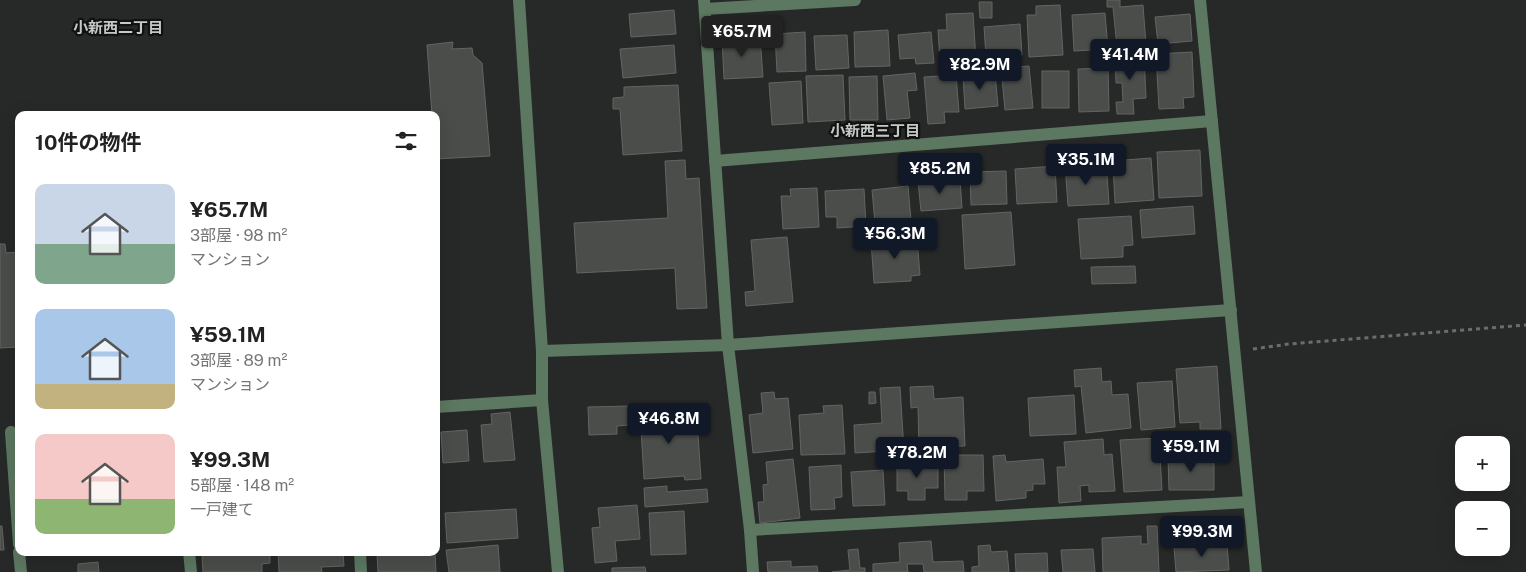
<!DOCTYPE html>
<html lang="ja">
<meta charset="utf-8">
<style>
:root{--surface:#fff;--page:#f2f2f2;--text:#222;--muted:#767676;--accent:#111827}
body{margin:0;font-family:"Public Sans","Noto Sans JP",sans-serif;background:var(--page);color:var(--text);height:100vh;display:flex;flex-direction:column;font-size:19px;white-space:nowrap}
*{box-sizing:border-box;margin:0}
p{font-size:16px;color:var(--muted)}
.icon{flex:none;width:28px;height:28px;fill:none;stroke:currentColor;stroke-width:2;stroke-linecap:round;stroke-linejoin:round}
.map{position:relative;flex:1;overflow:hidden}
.drawer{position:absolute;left:15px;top:111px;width:425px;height:445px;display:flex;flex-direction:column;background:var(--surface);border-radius:10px;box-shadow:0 5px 20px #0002}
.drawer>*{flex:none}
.controls{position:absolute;left:1455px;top:436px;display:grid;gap:10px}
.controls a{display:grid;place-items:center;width:55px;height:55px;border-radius:10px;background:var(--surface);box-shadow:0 5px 20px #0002;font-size:25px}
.price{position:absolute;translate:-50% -42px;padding:0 11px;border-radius:5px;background:var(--accent);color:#fff;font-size:16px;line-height:32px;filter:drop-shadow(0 1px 2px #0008)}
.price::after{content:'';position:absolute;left:50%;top:30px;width:15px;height:11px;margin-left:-8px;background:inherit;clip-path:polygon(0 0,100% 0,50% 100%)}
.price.on{background:#222;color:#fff}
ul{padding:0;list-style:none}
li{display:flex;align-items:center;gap:15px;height:125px;padding:0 20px}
li span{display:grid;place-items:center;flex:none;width:140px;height:100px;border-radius:10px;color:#555}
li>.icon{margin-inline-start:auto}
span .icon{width:60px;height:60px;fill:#fffc;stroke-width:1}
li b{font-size:21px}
h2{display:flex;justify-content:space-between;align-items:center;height:60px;padding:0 20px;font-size:21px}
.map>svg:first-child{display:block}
</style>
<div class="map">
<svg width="1526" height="572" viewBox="0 0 1526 572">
<rect width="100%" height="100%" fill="#262927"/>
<g fill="#4a4d4a" stroke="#626562">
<path d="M1107 0H1120V7L1143 5 1146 45 1117 47 1113 7H1107Z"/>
<path d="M979 2H992V18H980Z"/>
<path d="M1060 5 1063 55 1029 57 1027 15H1036V6Z"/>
<path d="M674 10 676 34 631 37 629 14Z"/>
<path d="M973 13 976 60 940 62 938 30H947L946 14Z"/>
<path d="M1105 13 1108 49 1074 51 1072 15Z"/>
<path d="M1190 14 1192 41 1158 44 1155 17Z"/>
<path d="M1020 24 1022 55 986 57 984 27Z"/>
<path d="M888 30 890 66 855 67 854 32Z"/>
<path d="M805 32 806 71 777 72 775 34Z"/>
<path d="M931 32 934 63 916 64 915 58 900 59 898 35Z"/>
<path d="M847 35 849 68 816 70 814 36Z"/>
<path d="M760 37 763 77 724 79 722 39Z"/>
<path d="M453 42 452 49 472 48 473 55 482 63 490 156 436 159V115H432L427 45Z"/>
<path d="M674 45 676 73 623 78 620 49Z"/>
<path d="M1192 52 1194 97 1183 98 1184 108 1159 109 1156 54Z"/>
<path d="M1144 55 1146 98 1133 99 1134 114H1117L1116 102H1123L1122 83H1116L1115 56Z"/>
<path d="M1029 66 1033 108 1005 110 1001 68Z"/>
<path d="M1108 68 1109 111 1079 112 1078 69Z"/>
<rect x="1042" y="71" width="27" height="37"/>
<path d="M915 73 917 90 907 91 910 118 887 120 883 76Z"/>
<path d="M995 73 998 106 965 109 963 75Z"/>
<path d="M843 75 845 120 808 122 806 76Z"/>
<path d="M956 75 959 112H944L945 123 928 124 924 77Z"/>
<path d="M877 76 878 120H850L849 77Z"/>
<path d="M801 81 803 123 772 125 769 83Z"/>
<path d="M678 85 682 151 623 155 620 109H613V98L624 97V87Z"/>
<path d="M1200 150 1202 196 1159 198 1157 152Z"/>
<path d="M1151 158 1154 200 1115 203 1113 166 1125 165V160Z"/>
<path d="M685 160 686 179 699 178 707 308 677 309 675 268 577 273 574 223 668 218 665 161Z"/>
<path d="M1091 163 1092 175 1107 174 1109 204 1068 206 1065 164Z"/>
<path d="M1055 166 1057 202 1017 204 1015 169Z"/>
<path d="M1006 171 1007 204 971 205 970 172Z"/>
<path d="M960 179 962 208 921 211 918 182Z"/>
<path d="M908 186 911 220 875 223 872 190Z"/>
<path d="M817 188 819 227 783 229 781 196H791L790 189Z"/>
<path d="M864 189 866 226 837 228V217H826L825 191Z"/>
<path d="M1193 206 1195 234 1142 238 1140 210Z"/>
<path d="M1011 212 1015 265 965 269 962 215Z"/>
<path d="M1131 216 1133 245 1123 246V257L1081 259 1078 219Z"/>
<path d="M787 237 793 302 746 306 745 292 755 291 751 240Z"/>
<path d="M917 238 920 275 911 276V281L874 283 871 241Z"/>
<path d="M0 244H5L6 253 19 252V347L0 348Z"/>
<path d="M1135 266 1136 283 1092 284 1091 267Z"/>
<path d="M1217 366 1221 429H1200V422L1180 423 1176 369Z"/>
<path d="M1101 368 1102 382 1111 381 1112 395 1128 394 1131 428 1086 433 1081 386 1075 387 1074 370Z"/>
<path d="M1172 381 1175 427 1141 430 1137 383Z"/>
<path d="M933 386 934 399 963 397 965 446 919 447 918 407 911 408 910 387Z"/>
<path d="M900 387 904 450 855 453 854 425 882 423 880 388Z"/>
<path d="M774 392 775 399 788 398 793 449 753 453 749 415 763 413 761 393Z"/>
<path d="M869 392H875L876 403 869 404Z"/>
<path d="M1074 395 1076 434 1030 436 1028 398Z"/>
<path d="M673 404 674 421 697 420 701 479 685 480 684 476 644 479 640 413 656 412 655 405Z"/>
<path d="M842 405 845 454 801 455 799 415 824 413 823 406Z"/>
<path d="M630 406V425L617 426V434L589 435 588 407Z"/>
<path d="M510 412 515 460 484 462 481 425 492 424 491 414Z"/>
<path d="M467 430 469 461 443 463 441 432Z"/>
<path d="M1159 438 1162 490 1124 492 1120 440Z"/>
<path d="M1103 439 1104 455 1112 454 1115 491 1089 492V485L1080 486 1081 501 1059 503 1057 467H1066L1064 442Z"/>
<path d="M944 455H983L984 491H967V500H945Z"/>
<path d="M1005 455 1006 462 1043 459 1045 484H1033V490L1026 491V498L996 501 993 456Z"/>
<path d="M1214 456V490H1169L1168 457Z"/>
<path d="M793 459 800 518 760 523 758 502H764L763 485 768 484 766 462Z"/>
<path d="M897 464H938V488H925V500H908V491H897Z"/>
<path d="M841 465 842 497 834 498 835 509 811 510 809 467Z"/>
<path d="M883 470 885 505 853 506 851 472Z"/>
<path d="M667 486V492L707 489 708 502 645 507 644 488Z"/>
<path d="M637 505 640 539 615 541 617 561 595 563 592 528 600 527 598 508Z"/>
<path d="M516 509 518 538 447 543 445 513Z"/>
<path d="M684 511 686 554 651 555 649 513Z"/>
<path d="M0 526H2L4 550H0Z"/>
<path d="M1147 526H1157L1159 572H1103L1102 538 1141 536V544H1148Z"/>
<path d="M931 541 933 562 963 561 964 572H924L923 564H907L908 572H873V564L900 562 899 543Z"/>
<path d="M1227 544 1229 570 1176 572 1174 547Z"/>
<path d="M498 545 500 572H449L446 550Z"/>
<path d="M990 545 991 552 1007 551 1009 572H972V567L979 566 978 546Z"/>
<path d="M858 549 860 568H865V572H832L850 570 848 550Z"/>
<path d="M1093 549 1095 572H1063L1061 550Z"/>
<path d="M215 552H270V563L262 564V572H203L202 555H215Z"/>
<path d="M278 552H343L344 566 321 567 322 572H279Z"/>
<path d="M399 552H435L436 572H378L377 554Z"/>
<path d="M1047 553 1048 572H1016L1015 554Z"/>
<path d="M791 561V567L817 566 818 572H768L767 562Z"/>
<path d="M98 562 99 572H78V564Z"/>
<path d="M645 567 646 572H612V568Z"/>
</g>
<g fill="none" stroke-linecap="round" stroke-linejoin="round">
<path stroke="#6a6d6b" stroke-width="3" stroke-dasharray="4 4" stroke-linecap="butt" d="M1253 349 1289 344 1526 325"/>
<g stroke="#5c7861" stroke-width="12">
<path d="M519 0 542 351V400L558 572"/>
<path d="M704 0 728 345 750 530 753 572"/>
<path d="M1200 0 1256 572"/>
<path d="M705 9 855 0"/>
<path d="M715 161 1212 121"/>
<path d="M542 351 728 345 1231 310"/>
<path d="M436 407 542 400"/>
<path d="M11 432 19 544"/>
<path d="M750 530 1249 502"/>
<path d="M19 552 21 572"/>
<path d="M189 552 191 572"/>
<path d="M360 552 361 572"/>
</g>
</g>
<g text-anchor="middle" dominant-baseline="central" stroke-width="4.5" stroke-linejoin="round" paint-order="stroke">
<g font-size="15" font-weight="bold" fill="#c5c9c6" stroke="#101110">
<text x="118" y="27">小新西二丁目</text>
<text x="875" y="130">小新西三丁目</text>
</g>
</g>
</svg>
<div class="controls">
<a>+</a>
<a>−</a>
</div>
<b class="price on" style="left:742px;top:58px">¥65.7M</b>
<b class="price" style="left:1130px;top:81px">¥41.4M</b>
<b class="price" style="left:980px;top:91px">¥82.9M</b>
<b class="price" style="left:1086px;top:186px">¥35.1M</b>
<b class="price" style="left:940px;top:195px">¥85.2M</b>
<b class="price" style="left:895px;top:260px">¥56.3M</b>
<b class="price" style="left:669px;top:445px">¥46.8M</b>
<b class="price" style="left:1191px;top:473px">¥59.1M</b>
<b class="price" style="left:917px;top:479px">¥78.2M</b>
<b class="price" style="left:1202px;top:558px">¥99.3M</b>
<section class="drawer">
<h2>10件の物件<svg class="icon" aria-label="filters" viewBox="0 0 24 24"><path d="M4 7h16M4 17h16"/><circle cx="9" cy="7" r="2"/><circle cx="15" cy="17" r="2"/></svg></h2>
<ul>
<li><span style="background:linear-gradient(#c9d6e8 60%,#7fa58c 0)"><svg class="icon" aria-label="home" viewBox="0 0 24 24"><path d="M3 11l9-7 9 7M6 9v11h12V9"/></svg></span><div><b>¥65.7M</b><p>3部屋 · 98 m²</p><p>マンション</p></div></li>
<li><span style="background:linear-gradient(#a9c7e8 75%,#c2b280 0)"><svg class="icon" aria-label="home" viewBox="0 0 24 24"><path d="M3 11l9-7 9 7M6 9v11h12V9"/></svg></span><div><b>¥59.1M</b><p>3部屋 · 89 m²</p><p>マンション</p></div></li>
<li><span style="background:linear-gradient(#f6c9c9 65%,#8fb573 0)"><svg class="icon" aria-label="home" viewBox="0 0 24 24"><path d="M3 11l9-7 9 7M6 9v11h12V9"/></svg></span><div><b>¥99.3M</b><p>5部屋 · 148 m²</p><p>一戸建て</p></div></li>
</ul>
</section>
</div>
